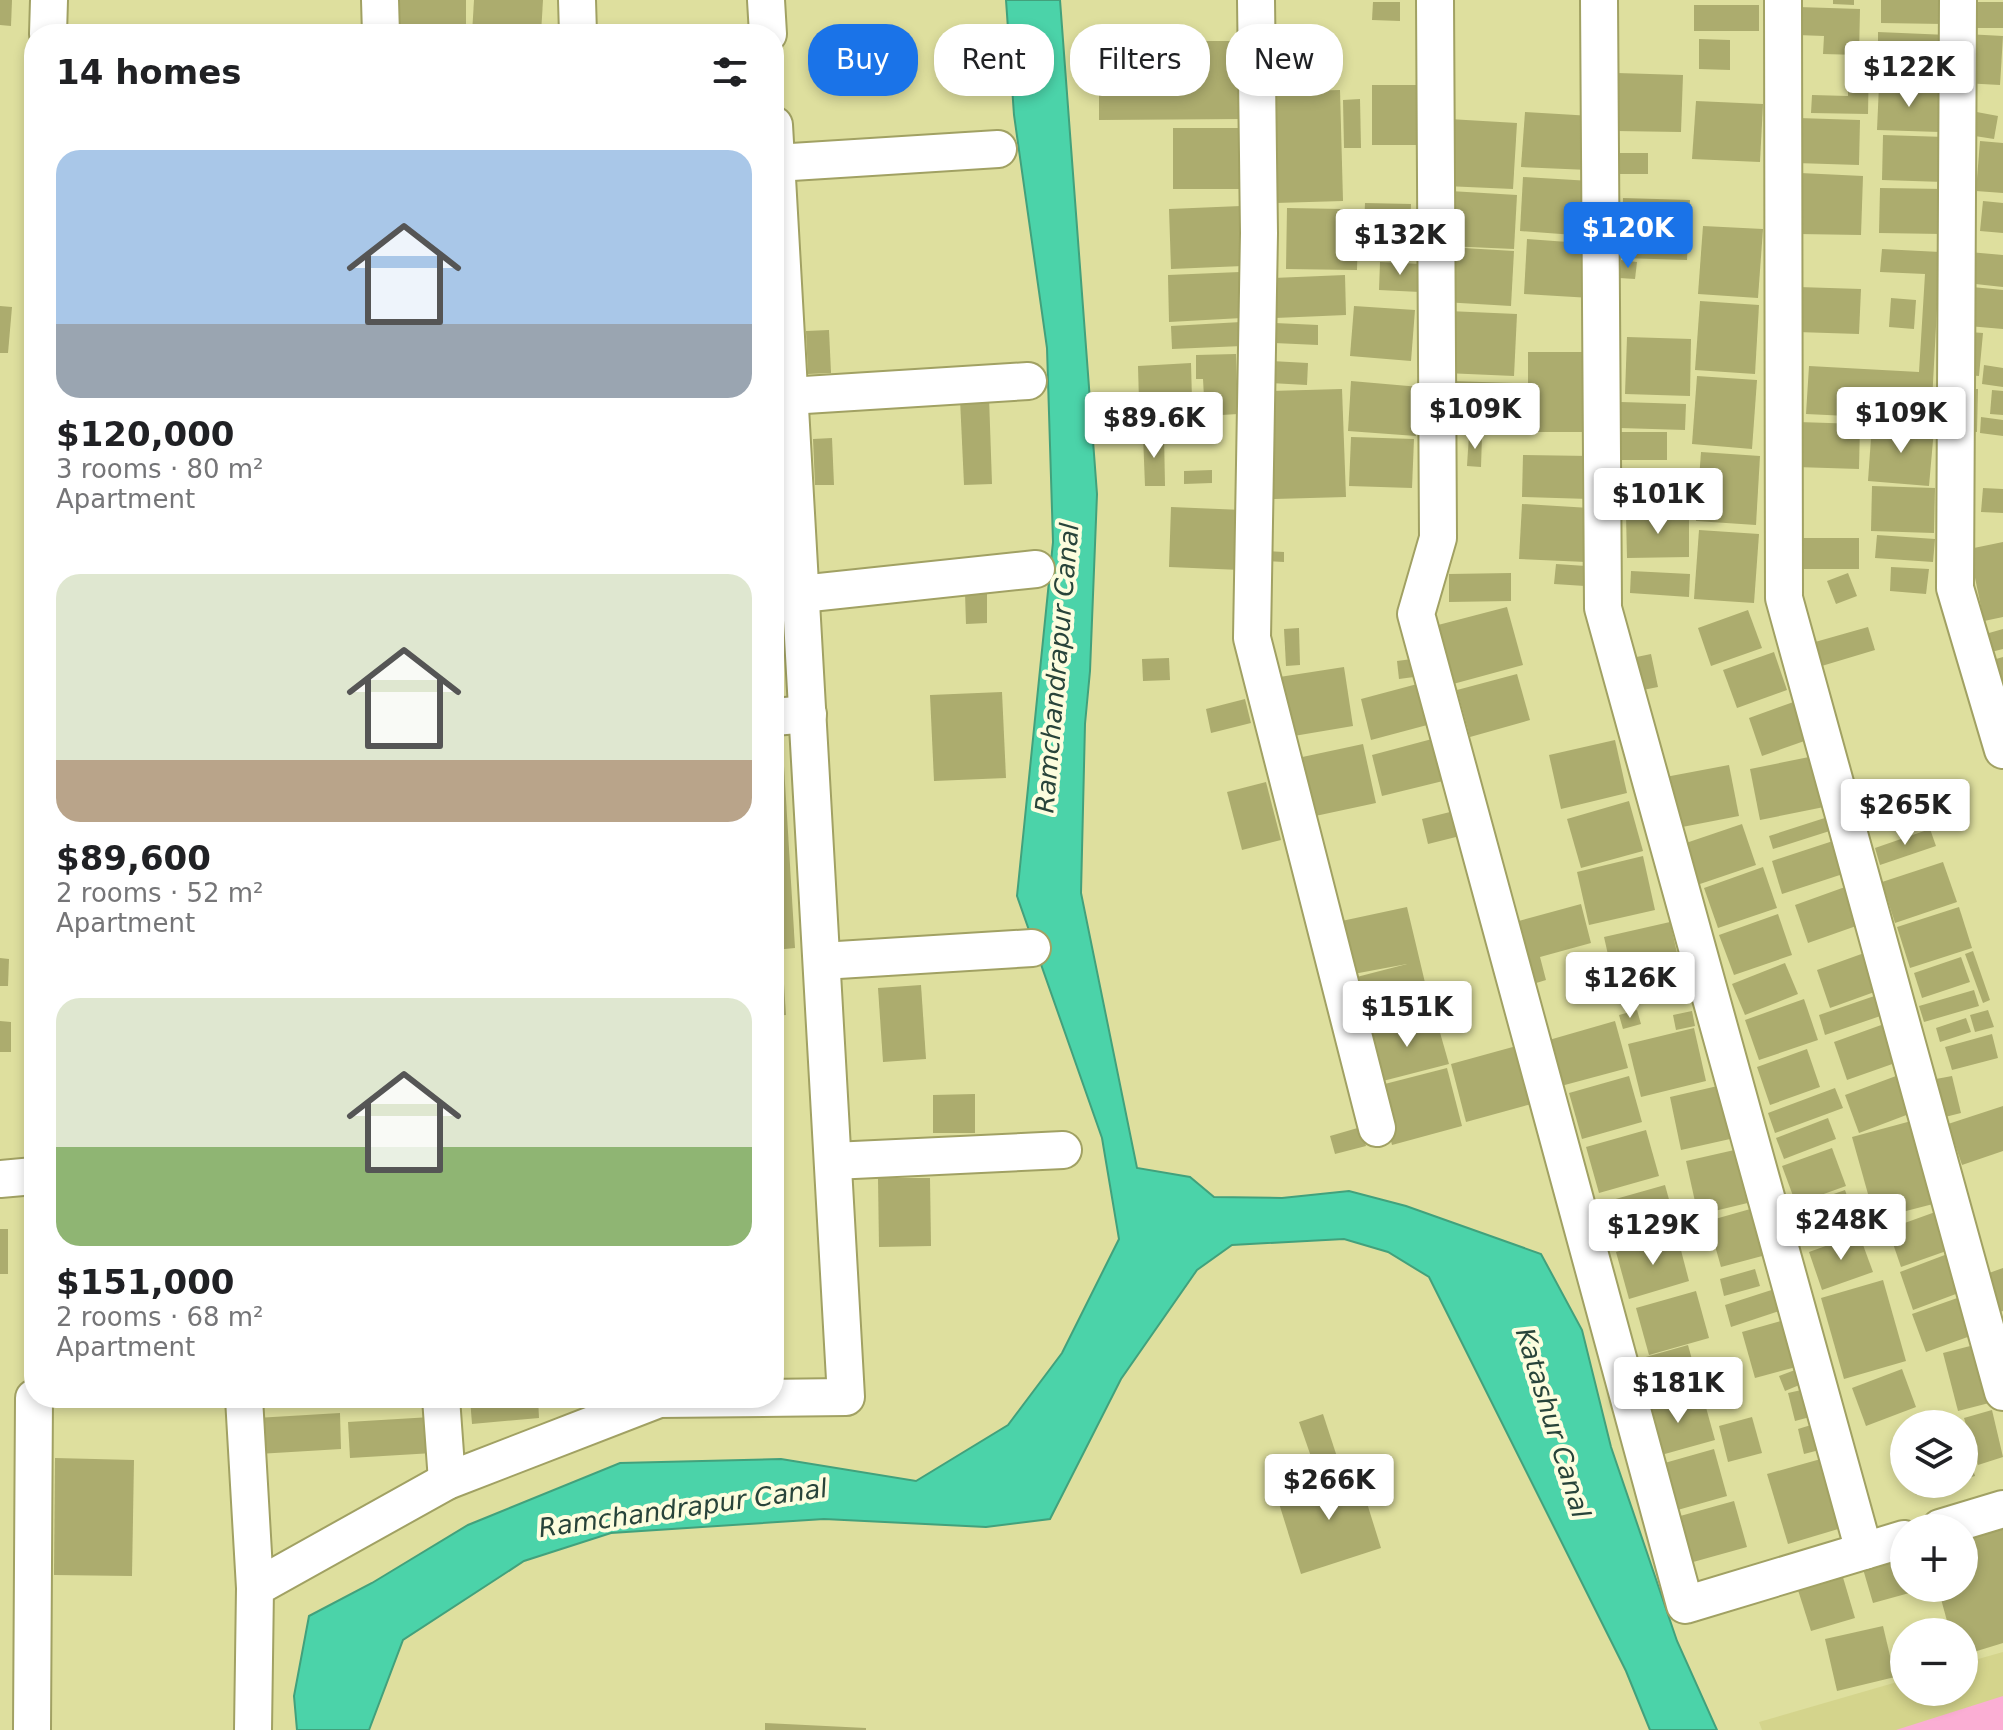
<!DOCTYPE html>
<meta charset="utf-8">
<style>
:root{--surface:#fff;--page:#f2f2f2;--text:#202124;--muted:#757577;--accent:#1a73e8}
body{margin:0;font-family:"DejaVu Sans",sans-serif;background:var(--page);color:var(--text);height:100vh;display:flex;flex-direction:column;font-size:30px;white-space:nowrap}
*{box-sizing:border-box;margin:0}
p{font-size:26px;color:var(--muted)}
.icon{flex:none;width:44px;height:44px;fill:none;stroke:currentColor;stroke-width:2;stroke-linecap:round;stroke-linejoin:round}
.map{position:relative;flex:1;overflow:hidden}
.sheet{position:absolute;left:24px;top:24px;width:760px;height:1384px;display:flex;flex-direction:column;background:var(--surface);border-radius:32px;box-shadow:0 4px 12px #0003}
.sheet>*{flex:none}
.hud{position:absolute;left:808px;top:24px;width:760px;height:72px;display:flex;gap:16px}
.buttons{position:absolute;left:1890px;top:1410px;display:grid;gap:16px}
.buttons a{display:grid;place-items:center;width:88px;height:88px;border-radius:50%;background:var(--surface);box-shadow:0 4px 12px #0003;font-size:40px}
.price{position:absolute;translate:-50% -68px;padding:0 18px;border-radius:8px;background:#fff;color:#222;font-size:26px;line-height:52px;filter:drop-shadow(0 2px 4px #0008)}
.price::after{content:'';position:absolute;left:50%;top:48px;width:24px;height:18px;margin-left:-12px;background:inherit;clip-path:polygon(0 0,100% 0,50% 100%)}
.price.current{background:var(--accent);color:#fff}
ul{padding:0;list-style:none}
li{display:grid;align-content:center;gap:16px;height:424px;padding:0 32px}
li span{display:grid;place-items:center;height:248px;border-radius:24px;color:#555}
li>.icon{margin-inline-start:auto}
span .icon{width:144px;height:144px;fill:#fffc;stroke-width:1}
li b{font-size:34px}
h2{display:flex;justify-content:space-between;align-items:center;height:96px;padding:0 32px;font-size:34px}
.tag{padding:0 28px;border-radius:32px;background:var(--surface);box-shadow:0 4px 12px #0003;font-size:28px;line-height:72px}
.tag.current{background:var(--accent);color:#fff}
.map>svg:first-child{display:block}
</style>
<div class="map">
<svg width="2003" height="1730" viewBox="0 0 2003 1730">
<rect width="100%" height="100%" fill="#dedf9e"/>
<path fill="#d4d48c" d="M2003 1652V1730H1762L1759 1722 1904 1680V1692H1964V1663Z"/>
<path fill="#fbaed4" d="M2003 1696V1730H1896Z"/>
<path fill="#4bd3a9" stroke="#42a17c" stroke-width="2" d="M1006 0H1060L1097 494 1090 671 1085 724 1081 893 1137 1168 1190 1177 1214 1197 1282 1198 1349 1191 1406 1206 1541 1254 1582 1330 1611 1447 1677 1641 1717 1730H1650L1626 1671 1429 1277 1388 1252 1344 1239 1232 1245 1197 1270 1121 1379 1050 1519 986 1527 824 1519 611 1533 524 1561 403 1640 369 1730H297L294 1696 309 1616 372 1583 468 1525 620 1463 781 1459 916 1481 1008 1425 1062 1353 1119 1239 1102 1138 1017 896 1053 542 1047 348 1014 115Z"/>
<g fill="#acac6e">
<path d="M0 0H12L11 26 0 25Z"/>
<path d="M392 0H466V34H393Z"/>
<path d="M474 0H543L541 34H472Z"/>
<path d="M1833 0H1854V5L1833 4Z"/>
<path d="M1881 0H1944L1943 24 1881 23Z"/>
<path d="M1373 2H1400V21L1372 20Z"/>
<rect x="1971" y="2" width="32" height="26"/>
<rect x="1694" y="5" width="65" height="26"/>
<path d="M1798 7 1860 9 1859 55 1823 54 1824 36 1797 35Z"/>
<path d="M1878 32 1948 35 1946 64 1878 62Z"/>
<path d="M1966 34 2003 36 2000 85 1963 83Z"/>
<path d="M1699 39 1730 40V70L1699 69Z"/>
<path d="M1099 41H1243L1242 119 1099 120Z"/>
<path d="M1848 59H1869L1868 114 1811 113 1812 95 1848 96Z"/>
<path d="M1617 73 1683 75 1681 132 1616 131Z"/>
<path d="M1372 85H1420L1421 145H1372Z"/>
<path d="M1879 85 1941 87 1940 132 1877 130Z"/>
<path d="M1340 90 1343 201 1275 203 1272 92Z"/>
<path d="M1360 99 1361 148H1344L1343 100Z"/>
<path d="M1696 101 1763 104 1760 162 1692 159Z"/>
<path d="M1966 110 1998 116 1994 139 1962 134Z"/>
<path d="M1525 112 1592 116 1589 170 1521 167Z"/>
<path d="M1798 118 1860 120 1859 165 1796 163Z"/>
<path d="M1449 119 1517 123 1513 189 1445 186Z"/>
<rect x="1173" y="128" width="72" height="61"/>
<path d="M1883 135 1945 137 1944 182 1882 180Z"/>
<path d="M1980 141 2003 143V193L1976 191Z"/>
<path d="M1619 153H1648V174H1618Z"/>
<path d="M1800 173 1863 176 1861 235 1799 234Z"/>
<path d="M1523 177 1591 181 1588 236 1520 231Z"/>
<path d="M1880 188 1943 189 1942 234 1879 233Z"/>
<path d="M1450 191 1517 195 1514 249 1446 246Z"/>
<path d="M1623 198 1690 200 1687 260 1621 258Z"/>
<path d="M1983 201 2003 203V233L1980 231Z"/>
<path d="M1365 203 1411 204 1409 257 1363 254Z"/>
<path d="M1241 206 1243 266 1171 269 1169 209Z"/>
<path d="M1287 208 1343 209V228L1358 229 1357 270 1286 269Z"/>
<path d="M1703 226 1763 229 1758 298 1698 294Z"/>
<path d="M1527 239 1595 244 1591 298 1524 294Z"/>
<path d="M1447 247 1514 251 1511 306 1443 302Z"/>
<path d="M1882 249 1940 252 1931 420 1806 414 1809 366 1919 372 1925 274 1880 272Z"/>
<path d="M1969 252 2003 255V287L1966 283Z"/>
<path d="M1621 260 1637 262 1635 279 1619 278Z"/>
<path d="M1380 262 1421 264 1420 292 1379 290Z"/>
<path d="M1240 272 1242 318 1169 322 1168 275Z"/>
<path d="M1345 275 1346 315 1275 318 1273 278Z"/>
<path d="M1798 287 1861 289 1859 334 1797 332Z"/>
<path d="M1972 287 2003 290V329L1968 326Z"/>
<path d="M1891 298 1916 300 1914 329 1889 327Z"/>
<path d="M1700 301 1759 305 1755 374 1695 370Z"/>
<path d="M0 306 12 307 8 353H0Z"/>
<path d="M1354 306 1415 310 1411 361 1350 356Z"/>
<path d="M1448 311 1517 314 1514 376 1445 373Z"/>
<path d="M1241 322 1242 346 1172 349 1171 326Z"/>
<path d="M1275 323 1318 325V345L1274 343Z"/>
<path d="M829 330 831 373 808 374 806 331Z"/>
<path d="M1969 332 1983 333 1979 376 1966 375Z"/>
<path d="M1627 337 1691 339 1690 396 1625 394Z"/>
<rect x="1528" y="352" width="63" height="80"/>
<path d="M1236 354 1238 414 1205 416 1203 379H1196V355Z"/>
<path d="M1271 361 1308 363 1307 385 1270 383Z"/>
<path d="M1191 363 1192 400 1139 402 1138 366Z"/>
<path d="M1984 365 2003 368V387L1982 384Z"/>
<path d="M1697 376 1757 380 1752 449 1692 444Z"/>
<path d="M1351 381 1420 387 1416 436 1348 431Z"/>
<path d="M1451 381 1513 383 1511 425 1449 423Z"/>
<path d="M1342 389 1346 497 1274 499 1270 391Z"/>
<path d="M1964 389H1978L1977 432 1962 431Z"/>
<path d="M1992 390 2003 391V415L1990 414Z"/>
<path d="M989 397 992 484 964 485 960 399Z"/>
<path d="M1621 402 1686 404 1685 430 1620 428Z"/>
<path d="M1981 417 2003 420V436L1980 433Z"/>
<path d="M1798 422 1860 424 1859 469 1796 467Z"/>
<path d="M1872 424 1934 429 1929 486 1868 481Z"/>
<rect x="1619" y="432" width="48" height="28"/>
<path d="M1164 434 1165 486H1145L1143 435Z"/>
<path d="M1469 435H1482L1481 467 1467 466Z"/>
<path d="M1351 437 1414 439 1412 488 1349 486Z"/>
<path d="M832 438 834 485H815L813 439Z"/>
<path d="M1701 452 1760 456 1756 525 1696 521Z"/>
<path d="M1523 455 1590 456 1589 499 1522 497Z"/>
<path d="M1212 470V483L1184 484V471Z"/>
<path d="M1872 486 1935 488 1934 533 1871 531Z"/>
<path d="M1983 488 2003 489V513L1981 512Z"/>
<path d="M1522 504 1590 508 1586 562 1519 559Z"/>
<path d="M1171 507 1243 510 1241 570 1169 567Z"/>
<path d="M1626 515H1689V557L1627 558Z"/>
<path d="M1699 530 1759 534 1754 603 1694 599Z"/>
<path d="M1877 535 1935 539 1933 562 1875 558Z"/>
<path d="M1793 538H1859V569H1792Z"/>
<path d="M2003 542V617L1984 621 1969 549Z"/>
<path d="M1268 551 1284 552V562L1268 561Z"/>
<path d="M1556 564 1586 566 1585 586 1554 584Z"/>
<path d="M1891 567 1929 569 1926 594 1890 591Z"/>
<path d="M1631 571 1690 574 1689 597 1630 593Z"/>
<path d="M1511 573V601L1449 602V574Z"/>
<path d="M1848 573 1857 596 1836 604 1827 581Z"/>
<path d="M987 592V623L966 624 965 593Z"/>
<path d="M1507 607 1523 665 1453 684 1438 625Z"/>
<path d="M1748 610 1762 648 1711 666 1698 628Z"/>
<path d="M1868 627 1875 650 1815 668 1808 644Z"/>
<path d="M1299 628 1300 665 1286 666 1284 629Z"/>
<path d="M2003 629V649L1987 653 1982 635Z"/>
<path d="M1774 652 1787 690 1737 708 1723 670Z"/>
<path d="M774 654H777L778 692H774Z"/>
<path d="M1651 654 1658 687 1633 692 1627 659Z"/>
<path d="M2003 657V699L1989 661Z"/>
<path d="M1169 658 1170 680 1143 681 1142 659Z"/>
<path d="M1412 659 1414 677 1399 679 1397 661Z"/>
<path d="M1344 667 1353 726 1282 738 1273 678Z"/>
<path d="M1517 674 1530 720 1470 737 1457 690Z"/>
<path d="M1421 683 1431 724 1371 740 1361 699Z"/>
<path d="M1002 692 1006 778 934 781 930 695Z"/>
<path d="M1245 699 1251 723 1211 733 1206 709Z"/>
<path d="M1799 700 1813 738 1762 756 1749 718Z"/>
<path d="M774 733H782L795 948 774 950Z"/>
<path d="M1432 739 1443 781 1382 796 1372 755Z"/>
<path d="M1615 740 1627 793 1561 809 1549 755Z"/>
<path d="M1363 744 1376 803 1306 818 1293 759Z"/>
<path d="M1819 755 1829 806 1760 820 1750 769Z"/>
<path d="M1729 765 1739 816 1677 828 1660 778Z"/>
<path d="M1266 782 1281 840 1242 850 1227 792Z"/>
<path d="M1917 783 1925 806 1870 826 1862 803Z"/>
<path d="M1629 801 1643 851 1581 868 1567 819Z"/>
<path d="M1454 811 1460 836 1428 844 1422 819Z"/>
<path d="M1834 815 1839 828 1773 849 1769 836Z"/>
<path d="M1742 824 1756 865 1697 885 1683 844Z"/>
<path d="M1930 829 1936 846 1880 865 1875 848Z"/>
<path d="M1839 839 1849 872 1782 894 1772 861Z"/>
<path d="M1643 856 1655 910 1589 925 1577 872Z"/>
<path d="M1943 862 1957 902 1895 923 1882 882Z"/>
<path d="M1763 867 1777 908 1718 928 1704 888Z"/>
<path d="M1845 887 1859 925 1808 943 1795 905Z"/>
<path d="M1581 904 1591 943 1540 957 1546 980 1533 984 1515 922Z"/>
<path d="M1407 907 1432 1012 1363 1031 1349 979 1407 964 1348 975 1337 922Z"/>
<path d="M1959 907 1972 948 1910 968 1897 927Z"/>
<path d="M1778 914 1792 955 1734 975 1719 935Z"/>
<path d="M1670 922 1682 975 1616 990 1604 937Z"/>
<path d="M1973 951 1990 1000 1983 1003 1965 954Z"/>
<path d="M1867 952 1880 990 1830 1008 1817 970Z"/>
<path d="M782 954 786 1015 774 1016V955Z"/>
<path d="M1961 957 1970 982 1922 998 1914 973Z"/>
<path d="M0 958 9 959 8 986H0Z"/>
<path d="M1785 963 1798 994 1745 1015 1732 984Z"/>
<path d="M921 985 926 1059 883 1062 878 988Z"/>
<path d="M1974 990 1979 1006 1924 1022 1919 1006Z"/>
<path d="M1889 991 1895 1011 1825 1035 1819 1015Z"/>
<path d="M1804 999 1818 1040 1759 1060 1745 1020Z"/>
<path d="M1637 1010 1641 1024 1623 1029 1619 1015Z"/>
<path d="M1988 1010 1994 1027 1975 1032 1970 1015Z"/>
<path d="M1692 1011 1695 1026 1676 1030 1673 1015Z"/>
<path d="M1435 1015 1449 1064 1379 1082 1366 1033Z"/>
<path d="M1966 1018 1971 1032 1940 1042 1936 1028Z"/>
<path d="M0 1021 11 1022V1052H0Z"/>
<path d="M1615 1021 1628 1068 1561 1086 1549 1040Z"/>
<path d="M1884 1024 1898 1062 1847 1080 1834 1042Z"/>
<path d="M1694 1028 1706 1081 1641 1097 1628 1044Z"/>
<path d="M1992 1034 1998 1058 1952 1070 1945 1047Z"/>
<path d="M1520 1045 1535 1103 1466 1122 1451 1064Z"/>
<path d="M1807 1049 1820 1087 1770 1105 1757 1067Z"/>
<path d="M1447 1068 1462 1126 1392 1145 1377 1086Z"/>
<path d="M1629 1076 1642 1122 1582 1139 1569 1093Z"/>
<path d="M1896 1076 1909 1114 1859 1133 1845 1095Z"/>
<path d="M1952 1076 1961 1113 1945 1117 1936 1079Z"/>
<path d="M1735 1082 1748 1135 1681 1150 1670 1097Z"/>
<path d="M1835 1088 1843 1108 1775 1133 1768 1113Z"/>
<path d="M975 1094V1133H933V1095Z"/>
<path d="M2003 1106V1151L1962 1165 1948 1124Z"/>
<path d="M1828 1118 1836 1139 1784 1159 1776 1138Z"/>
<path d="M1915 1120 1937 1203 1875 1219 1852 1137Z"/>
<path d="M1361 1127 1366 1146 1335 1154 1330 1136Z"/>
<path d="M1646 1130 1659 1176 1599 1193 1586 1147Z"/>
<path d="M1752 1146 1764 1199 1698 1215 1686 1161Z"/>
<path d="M1832 1148 1846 1186 1796 1204 1782 1166Z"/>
<path d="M878 1178H930L931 1246 879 1247Z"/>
<path d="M1665 1185 1678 1232 1618 1248 1605 1202Z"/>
<path d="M1845 1190 1858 1228 1808 1246 1794 1208Z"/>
<path d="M1768 1204 1781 1251 1721 1267 1708 1221Z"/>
<path d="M1938 1211 1952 1249 1901 1267 1888 1229Z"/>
<rect x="0" y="1229" width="8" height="45"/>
<path d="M1859 1234 1873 1272 1822 1290 1809 1252Z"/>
<path d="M1677 1235 1689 1281 1629 1299 1616 1252Z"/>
<path d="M1950 1253 1964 1291 1913 1310 1900 1272Z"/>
<path d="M2003 1268V1311L2000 1312 1989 1273Z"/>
<path d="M1755 1269 1760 1286 1724 1296 1720 1279Z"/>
<path d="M1883 1280 1906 1361 1844 1379 1821 1298Z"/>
<path d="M1790 1284 1797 1305 1731 1327 1725 1305Z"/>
<path d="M1696 1291 1709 1338 1649 1355 1636 1308Z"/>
<path d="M1963 1296 1976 1334 1926 1352 1912 1314Z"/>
<path d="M1802 1315 1815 1362 1755 1378 1742 1332Z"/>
<path d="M1978 1344 1993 1402 1958 1411 1943 1353Z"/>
<path d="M1688 1345 1701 1392 1641 1409 1628 1362Z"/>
<path d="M1811 1364 1816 1378 1785 1391 1779 1376Z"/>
<path d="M1902 1369 1916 1407 1866 1426 1852 1388Z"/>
<path d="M1819 1386 1825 1413 1795 1421 1788 1393Z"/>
<path d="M1702 1393 1715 1440 1654 1457 1641 1410Z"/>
<rect x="260" y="1398" width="87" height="8"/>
<path d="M470 1398H538L539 1418 472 1424Z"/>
<path d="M1992 1410 2003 1457 1978 1465 1964 1418Z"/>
<path d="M340 1413 341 1449 258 1454 256 1418Z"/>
<path d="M1323 1414 1339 1463 1316 1471 1299 1422Z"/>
<path d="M431 1417 433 1453 350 1458 348 1422Z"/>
<path d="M1752 1417 1762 1453 1728 1462 1719 1426Z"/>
<path d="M1824 1421 1831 1447 1804 1454 1798 1429Z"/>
<path d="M1964 1442 1975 1476 1964 1479Z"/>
<path d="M1714 1449 1727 1496 1667 1513 1654 1466Z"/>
<path d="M1835 1455 1855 1524 1788 1544 1767 1474Z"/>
<path d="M55 1458 134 1460 132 1576 54 1575Z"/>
<path d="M1357 1471 1381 1548 1301 1574 1277 1497Z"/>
<path d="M1913 1484H1938L1939 1487 1916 1495Z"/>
<path d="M1734 1501 1747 1547 1686 1564 1673 1518Z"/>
<path d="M2003 1504V1643L1964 1655V1632H1950L1938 1588H1964V1528Z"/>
<path d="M1898 1541 1904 1561V1588H1912L1913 1592 1873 1603 1858 1552Z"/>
<path d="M1842 1574 1855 1618 1811 1631 1797 1587Z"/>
<path d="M1883 1626 1895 1677 1837 1691 1825 1639Z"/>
<path d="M765 1723 866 1728V1730H765Z"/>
</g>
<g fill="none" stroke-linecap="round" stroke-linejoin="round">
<defs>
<g id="minor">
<path d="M380 0 381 34"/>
<path d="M577 0 578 34"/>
<path d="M766 0 768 34"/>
<path d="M1256 0 1259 233 1252 638 1377 1128"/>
<path d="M1435 0 1438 538 1416 614 1685 1605 1904 1539"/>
<path d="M1599 0 1603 608 1864 1551"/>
<path d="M1783 0 1784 598 2003 1392"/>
<path d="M1958 0 1955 588 2003 750"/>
<path d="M48 34 49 0"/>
<path d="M776 163 998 149"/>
<path d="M789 396 1028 381"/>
<path d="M801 594 1036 569"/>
<path d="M774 717 808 714"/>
<path d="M822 961 1032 948"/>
<path d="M833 1161 1063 1150"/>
<path d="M0 1179 34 1176"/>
<path d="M244 1398 255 1588"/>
<path d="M441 1398 447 1481"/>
<path d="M1940 1528 2003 1509"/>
<path d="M32 1730 34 1398"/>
<path d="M253 1730 255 1588 447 1481 659 1399 846 1397 774 125"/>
</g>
</defs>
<use href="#minor" stroke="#a1a163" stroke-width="40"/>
<use href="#minor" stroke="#fff" stroke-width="36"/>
</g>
<g text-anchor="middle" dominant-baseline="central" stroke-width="8" stroke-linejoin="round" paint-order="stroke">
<g font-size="26" font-style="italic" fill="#28443a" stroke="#fcfdde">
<text transform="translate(1057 668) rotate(-85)">Ramchandrapur Canal</text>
<text transform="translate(1553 1423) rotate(73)">Katashur Canal</text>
<text transform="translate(683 1508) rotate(-8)">Ramchandrapur Canal</text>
</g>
</g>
</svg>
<div class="buttons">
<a><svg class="icon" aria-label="layers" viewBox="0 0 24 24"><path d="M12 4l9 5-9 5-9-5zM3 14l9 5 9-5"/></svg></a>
<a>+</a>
<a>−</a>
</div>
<b class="price" style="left:1909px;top:109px">$122K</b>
<b class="price current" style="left:1628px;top:270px">$120K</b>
<b class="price" style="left:1400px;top:277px">$132K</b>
<b class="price" style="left:1475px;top:451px">$109K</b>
<b class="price" style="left:1901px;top:455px">$109K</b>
<b class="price" style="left:1154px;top:460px">$89.6K</b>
<b class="price" style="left:1658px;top:536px">$101K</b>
<b class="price" style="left:1905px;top:847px">$265K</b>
<b class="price" style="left:1630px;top:1020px">$126K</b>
<b class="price" style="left:1407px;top:1049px">$151K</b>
<b class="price" style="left:1841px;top:1262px">$248K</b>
<b class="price" style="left:1653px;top:1267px">$129K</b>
<b class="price" style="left:1678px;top:1425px">$181K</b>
<b class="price" style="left:1329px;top:1522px">$266K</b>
<div class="hud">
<a class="tag current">Buy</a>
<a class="tag">Rent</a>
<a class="tag">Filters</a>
<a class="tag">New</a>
</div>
<section class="sheet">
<h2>14 homes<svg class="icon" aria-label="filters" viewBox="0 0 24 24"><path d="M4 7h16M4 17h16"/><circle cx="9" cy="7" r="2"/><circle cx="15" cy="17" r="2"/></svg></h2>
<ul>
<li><span style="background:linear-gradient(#a9c7e8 70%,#9aa5b1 0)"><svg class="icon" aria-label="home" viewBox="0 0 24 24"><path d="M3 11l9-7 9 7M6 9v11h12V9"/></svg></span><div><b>$120,000</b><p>3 rooms · 80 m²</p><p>Apartment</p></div></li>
<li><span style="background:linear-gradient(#dfe7d0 75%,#b9a48a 0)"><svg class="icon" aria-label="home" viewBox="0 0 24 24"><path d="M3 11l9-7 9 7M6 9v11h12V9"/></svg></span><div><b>$89,600</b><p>2 rooms · 52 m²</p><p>Apartment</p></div></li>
<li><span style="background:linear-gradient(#dfe7d0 60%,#8fb573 0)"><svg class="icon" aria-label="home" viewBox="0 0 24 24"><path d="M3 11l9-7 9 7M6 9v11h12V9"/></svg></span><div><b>$151,000</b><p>2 rooms · 68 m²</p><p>Apartment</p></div></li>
</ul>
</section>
</div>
